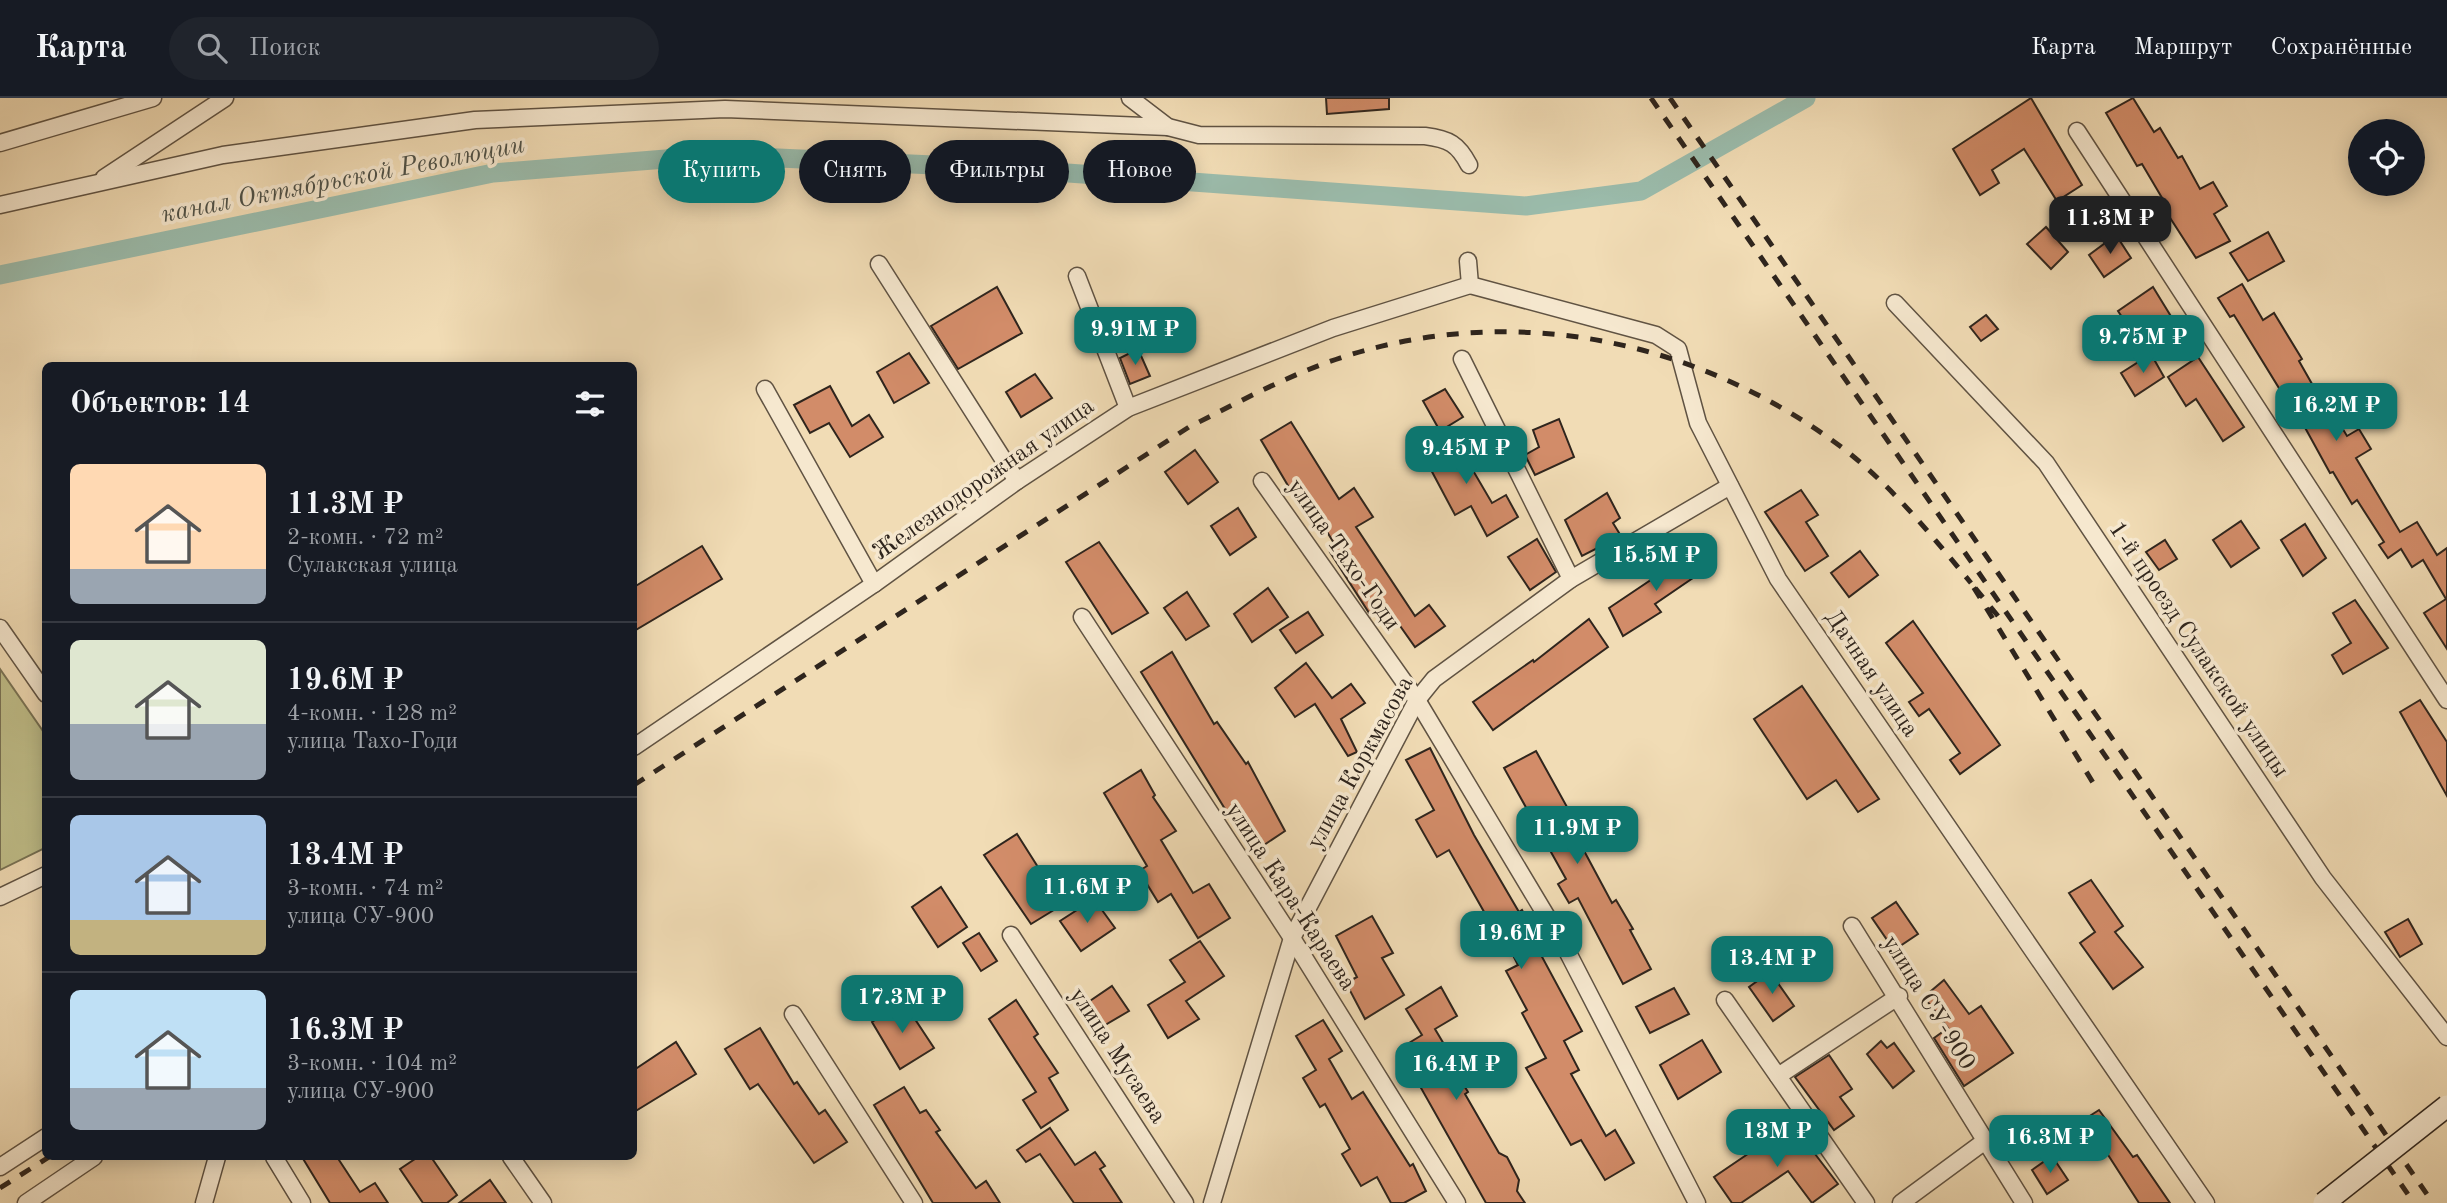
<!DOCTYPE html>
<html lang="ru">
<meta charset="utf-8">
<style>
:root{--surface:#171b24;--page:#20242c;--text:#f1f3f6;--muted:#9ea1a6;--line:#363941;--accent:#0f766e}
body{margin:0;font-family:"Old Standard TT",serif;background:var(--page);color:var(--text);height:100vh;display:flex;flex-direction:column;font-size:26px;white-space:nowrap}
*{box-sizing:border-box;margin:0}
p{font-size:23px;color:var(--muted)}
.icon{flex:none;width:38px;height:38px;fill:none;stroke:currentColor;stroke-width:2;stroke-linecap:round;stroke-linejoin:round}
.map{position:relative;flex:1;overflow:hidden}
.drawer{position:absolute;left:42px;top:264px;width:595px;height:798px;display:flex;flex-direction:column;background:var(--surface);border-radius:10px;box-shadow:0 4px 18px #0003}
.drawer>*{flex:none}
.guide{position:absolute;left:658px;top:42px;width:665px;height:63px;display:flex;gap:14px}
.controls{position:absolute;left:2348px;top:21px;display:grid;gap:14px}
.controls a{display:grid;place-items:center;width:77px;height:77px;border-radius:50%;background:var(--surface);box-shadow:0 4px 18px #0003;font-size:35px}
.price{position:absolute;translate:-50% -60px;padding:0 16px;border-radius:14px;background:var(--accent);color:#fff;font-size:23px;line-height:46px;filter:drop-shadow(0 2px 4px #0008)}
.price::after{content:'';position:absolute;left:50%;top:42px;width:21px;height:16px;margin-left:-10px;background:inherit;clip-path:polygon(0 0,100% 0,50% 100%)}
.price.selected{background:#222;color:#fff}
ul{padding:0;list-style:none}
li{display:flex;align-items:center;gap:21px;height:175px;padding:0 28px}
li+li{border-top:2px solid var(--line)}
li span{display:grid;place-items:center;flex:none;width:196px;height:140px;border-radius:10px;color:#555}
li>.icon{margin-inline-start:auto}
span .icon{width:84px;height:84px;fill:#fffc;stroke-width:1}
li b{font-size:30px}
h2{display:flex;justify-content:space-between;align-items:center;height:84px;padding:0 28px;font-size:30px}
.chip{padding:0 24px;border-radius:32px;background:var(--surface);box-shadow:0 4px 18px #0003;font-size:24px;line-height:63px}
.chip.selected{background:var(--accent);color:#fff}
header{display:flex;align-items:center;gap:42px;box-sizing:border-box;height:98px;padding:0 35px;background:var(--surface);border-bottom:2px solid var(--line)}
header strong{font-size:33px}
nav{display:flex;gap:38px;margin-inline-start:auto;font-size:24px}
.search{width:490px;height:63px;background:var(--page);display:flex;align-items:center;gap:18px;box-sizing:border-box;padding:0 24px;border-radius:38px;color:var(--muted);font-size:26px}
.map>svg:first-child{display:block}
</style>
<header>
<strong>Карта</strong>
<div class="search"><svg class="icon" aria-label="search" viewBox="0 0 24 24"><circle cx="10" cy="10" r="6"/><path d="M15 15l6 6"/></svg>Поиск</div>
<nav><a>Карта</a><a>Маршрут</a><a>Сохранённые</a></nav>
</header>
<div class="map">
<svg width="2447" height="1105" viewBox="0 0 2447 1105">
<rect width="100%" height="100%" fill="#f1dcb5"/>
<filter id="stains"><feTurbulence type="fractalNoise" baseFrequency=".00286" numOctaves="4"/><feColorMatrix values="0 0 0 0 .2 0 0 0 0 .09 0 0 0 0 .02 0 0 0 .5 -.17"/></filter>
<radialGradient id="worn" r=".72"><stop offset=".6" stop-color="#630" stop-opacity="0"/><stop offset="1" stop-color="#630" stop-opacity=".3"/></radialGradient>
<path fill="#c0bf8a" stroke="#787254" stroke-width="2" d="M0 571 45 636V750L0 772Z"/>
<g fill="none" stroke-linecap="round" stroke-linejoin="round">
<path stroke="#9bbcac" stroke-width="19" d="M0 177 493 75 715 57 1000 70 1526 108 1641 93 1806 0"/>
</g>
<g fill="#d28c69" stroke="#2f251d" stroke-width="2">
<path d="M1326 0H1389V11L1327 16Z"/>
<path d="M2031 0 2082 87 2057 103 2024 51 1992 72 1999 85 1980 97 1953 51Z"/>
<path d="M2133 0 2154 34 2160 30 2178 60 2182 58 2200 91 2213 84 2227 108 2214 116 2230 143 2196 160 2165 112 2168 110 2142 66 2137 68 2106 15Z"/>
<path d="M2046 129 2068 154 2051 171 2027 146Z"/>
<path d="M2268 134 2284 163 2248 183 2230 155Z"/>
<path d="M2116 137 2131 160 2104 179 2089 157Z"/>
<path d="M2242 186 2263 222 2274 215 2302 261 2299 263 2324 307 2327 305 2347 338 2359 331 2371 351 2356 360 2400 434 2417 424 2437 457 2447 450V551L2424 515 2446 501 2423 462 2412 469 2401 451 2388 460 2379 447 2384 444 2357 402 2352 406 2333 374 2330 375 2292 306 2290 308 2234 217 2230 219 2218 200Z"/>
<path d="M997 189 1022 235 958 271 931 228Z"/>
<path d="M2153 189 2172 220 2138 243 2118 213Z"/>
<path d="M1986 217 1998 231 1981 243 1970 229Z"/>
<path d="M1138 251 1150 278 1130 286 1120 260Z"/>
<path d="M909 255 929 285 894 305 877 274Z"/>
<path d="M2151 256 2164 279 2135 298 2121 275Z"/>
<path d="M2198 259 2244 329 2223 343 2196 301 2186 308 2168 279Z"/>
<path d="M1035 276 1052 300 1021 319 1006 294Z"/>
<path d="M830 288 852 328 869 317 883 339 850 359 829 325 810 335 794 307Z"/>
<path d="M1445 291 1463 319 1440 333 1423 303Z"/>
<path d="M1559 321 1574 359 1535 377 1525 357 1539 349 1533 332Z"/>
<path d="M1291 324 1339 401 1354 390 1373 419 1356 429 1415 518 1429 507 1445 528 1415 549 1386 508 1371 518 1330 454 1337 450 1314 413 1306 418 1261 342Z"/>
<path d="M1451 335 1492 405 1506 397 1518 419 1487 438 1471 408 1455 417 1421 353Z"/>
<path d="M1195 352 1218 384 1188 406 1165 374Z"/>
<path d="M1801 392 1818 417 1806 424 1828 458 1805 473 1765 414Z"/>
<path d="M1607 395 1620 420 1613 425 1621 438 1582 458 1565 422Z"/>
<path d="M1238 410 1256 439 1230 457 1211 428Z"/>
<path d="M2241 423 2259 450 2231 469 2213 442Z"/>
<path d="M2305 426 2326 460 2303 478 2281 442Z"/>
<path d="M1537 441 1556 474 1530 492 1508 459Z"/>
<path d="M2165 442 2177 461 2159 472 2146 454Z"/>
<path d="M1099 444 1148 515 1112 536 1066 464Z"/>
<path d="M702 448 722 481 634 533V489Z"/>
<path d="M1697 451 1709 469 1655 506 1661 514 1623 538 1609 510Z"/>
<path d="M1860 453 1878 477 1849 499 1831 475Z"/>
<path d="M1268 490 1288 519 1252 544 1234 516Z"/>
<path d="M1187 494 1209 528 1186 542 1164 510Z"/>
<path d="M2355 502 2388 550 2343 576 2332 557 2351 545 2333 515Z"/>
<path d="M1308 514 1323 537 1296 555 1280 532Z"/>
<path d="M1589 521 1608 549 1493 632 1473 604 1533 562 1534 564Z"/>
<path d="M1913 523 2000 647 1960 676 1950 662 1960 655 1929 611 1919 618 1909 604 1923 595 1886 545Z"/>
<path d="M1172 554 1214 626 1217 624 1246 666 1248 664 1285 733 1252 755 1141 574Z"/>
<path d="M1306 565 1332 600 1351 586 1365 605 1341 621 1357 654 1348 658 1315 606 1295 619 1275 590Z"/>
<path d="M1802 588 1879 701 1858 714 1836 682 1807 701 1754 621Z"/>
<path d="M2420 602 2447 644V698L2400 614Z"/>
<path d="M1430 650 1474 737 1519 814 1522 812 1538 842 1534 844 1582 933 1564 943 1579 972 1571 976 1606 1038 1615 1032 1634 1065 1605 1082 1581 1042 1571 1047 1526 970 1546 960 1522 915 1527 912 1506 873 1518 867 1492 816 1487 819 1449 752 1437 759 1416 722 1434 712 1406 662Z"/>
<path d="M1536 653 1572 718 1568 720 1582 749 1612 805 1616 802 1633 831 1630 832 1651 871 1623 886 1578 800 1569 805 1558 786 1566 781 1504 670Z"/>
<path d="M1141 672 1155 697 1153 699 1176 733 1161 742 1193 795 1209 786 1230 820 1198 840 1171 796 1158 804 1139 773 1147 768 1104 695Z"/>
<path d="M1017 736 1062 807 1031 826 984 757Z"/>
<path d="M2091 782 2123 828 2115 834 2143 869 2113 891 2080 845 2095 834 2069 795Z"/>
<path d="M941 789 967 829 938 849 912 809Z"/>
<path d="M1094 801 1115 830 1081 853 1060 823Z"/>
<path d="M1896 804 1918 836 1894 852 1872 820Z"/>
<path d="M1372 818 1393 855 1382 860 1404 897 1365 921 1346 885 1357 879 1336 838Z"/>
<path d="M2408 821 2422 846 2400 859 2385 834Z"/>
<path d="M979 835 997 863 981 873 963 845Z"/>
<path d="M1200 843 1224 878 1186 903 1199 921 1168 940 1148 907 1185 884 1170 862Z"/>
<path d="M1770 874 1794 908 1773 923 1749 889Z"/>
<path d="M1944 882 1969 916 1981 908 2013 955 1964 988 1934 940 1948 930 1924 899Z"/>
<path d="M1112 888 1129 913 1095 933 1081 909Z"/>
<path d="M1441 889 1457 918 1435 931 1454 963 1450 965 1468 994 1465 996 1499 1055 1507 1059 1519 1082 1517 1093 1525 1105H1486L1412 974 1406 977 1398 969 1404 960 1399 951 1422 937 1406 911Z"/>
<path d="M1674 890 1689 916 1650 935 1636 909Z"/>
<path d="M1016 902 1038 936 1034 939 1058 975 1049 980 1068 1012 1041 1030 1023 1002 1036 994 989 921Z"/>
<path d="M903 903 934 950 900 971 872 924Z"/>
<path d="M1323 922 1342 953 1329 961 1352 1001 1363 994 1410 1068 1413 1066 1426 1093 1404 1105H1391L1377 1079 1361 1088 1342 1056 1350 1051 1325 1006 1320 1009 1303 980 1316 972 1296 938Z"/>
<path d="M760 930 794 986 797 984 819 1016 825 1012 847 1044 814 1065 758 986 750 991 725 951Z"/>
<path d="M1702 942 1721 974 1678 1001 1660 967Z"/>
<path d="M1881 943 1887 950 1894 945 1914 973 1893 990 1867 956Z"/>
<path d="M676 944 696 976 634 1014V972Z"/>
<path d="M1829 957 1852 991 1840 999 1854 1018 1834 1032 1795 979Z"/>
<path d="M904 989 920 1015 926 1012 940 1032 936 1034 976 1090 986 1083 1000 1105H933L874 1007Z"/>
<path d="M2099 1012 2133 1059 2137 1057 2170 1105H2139L2085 1021Z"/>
<path d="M1792 1026 1838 1086 1812 1105 1788 1073 1741 1105H1732L1714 1079Z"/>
<path d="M1050 1030 1075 1067 1095 1054 1105 1068 1100 1071 1122 1105H1074L1040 1056 1026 1064 1017 1052Z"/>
<path d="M2052 1058 2068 1082 2047 1096 2032 1072Z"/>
<path d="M302 1059H337L360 1094 375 1085 388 1105H330Z"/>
<path d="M418 1059H431L457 1097 447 1105H423L400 1071Z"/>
<path d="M490 1082 506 1105H459Z"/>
</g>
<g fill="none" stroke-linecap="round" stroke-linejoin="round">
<defs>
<g id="street">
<path d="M1130 0 1168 29 1199 37 1425 38C1449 41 1458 46 1469 67"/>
<path d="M2077 33 2447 602"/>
<path d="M0 45 153 0"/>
<path d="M104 80 225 0"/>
<path d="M0 107 223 57 475 22 725 11 1168 29"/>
<path d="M1468 163 1470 187 1656 237 1678 251 1698 325 1778 481 2206 1105"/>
<path d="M879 166 1017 383"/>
<path d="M1077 178 1128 310"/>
<path d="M1895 205 2046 365 2323 780 2447 939"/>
<path d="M1462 261 1571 481"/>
<path d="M765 291 874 486"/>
<path d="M1262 383 1417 602 1565 849 1697 1105"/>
<path d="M1082 519 1292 840 1457 1105"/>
<path d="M0 530 46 596"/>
<path d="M634 649 874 486 1017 383 1128 310 1333 230 1470 187"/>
<path d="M0 799 46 777"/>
<path d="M1852 828 2024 1105"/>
<path d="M1011 837 1185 1105"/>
<path d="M1725 902 1866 1105"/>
<path d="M793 916 914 1105"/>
<path d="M1778 978 1899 898"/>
<path d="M274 1059 302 1105"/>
<path d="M511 1059 543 1105"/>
<path d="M0 1069 46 1039"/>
<path d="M26 1105 94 1059"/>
<path d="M204 1105 217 1059"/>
<path d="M1212 1105 1292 840 1417 602 1434 581 1571 481 1730 388"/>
<path d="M1901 1105 1985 1043"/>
</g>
</defs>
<use href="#street" stroke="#605343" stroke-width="19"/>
<use href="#street" stroke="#f6e8cf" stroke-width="16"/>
<g stroke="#2f251d" stroke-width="5" stroke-dasharray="12 12" stroke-linecap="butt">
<path d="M1651 0 2414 1105"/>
<path d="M1670 0 2433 1105"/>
<path d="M1998 518 1971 485 2095 688"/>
<path d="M634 687 1189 329C1239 304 1290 276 1343 259 1517 203 1700 243 1844 351 1893 389 1932 438 1971 485"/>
<path d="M0 1090 49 1059"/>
</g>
<defs>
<path id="secondary-bridge" d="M2324 1105 2447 1008"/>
</defs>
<use href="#secondary-bridge" stroke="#2f251d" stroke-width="24" stroke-linecap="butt"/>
<use href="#secondary-bridge" stroke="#f6e8cf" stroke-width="21"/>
</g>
<g text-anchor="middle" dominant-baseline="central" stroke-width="7" stroke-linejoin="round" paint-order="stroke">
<g font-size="24" fill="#2f251d" stroke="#f6e8cf">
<text transform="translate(984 382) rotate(-35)">Железнодорожная улица</text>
<text transform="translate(1343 457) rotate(55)">улица Тахо-Годи</text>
<text transform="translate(2198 552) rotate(56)">1-й проезд Сулакской улицы</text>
<text transform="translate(1871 576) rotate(56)">Дачная улица</text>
<text transform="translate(1361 665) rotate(-61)">улица Коркмасова</text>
<text transform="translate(1290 799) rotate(57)">улица Кара-Караева</text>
<text transform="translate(1928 905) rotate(58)">улица СУ-900</text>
<text transform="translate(1117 958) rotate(57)">улица Мусаева</text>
</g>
<g font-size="26" font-style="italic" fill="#4f5248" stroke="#f6e8cf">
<text transform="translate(343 82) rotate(-11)">канал Октябрьской Революции</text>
</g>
</g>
<rect width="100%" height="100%" filter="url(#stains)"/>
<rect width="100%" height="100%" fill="url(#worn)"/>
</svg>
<div class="controls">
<a><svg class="icon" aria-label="locate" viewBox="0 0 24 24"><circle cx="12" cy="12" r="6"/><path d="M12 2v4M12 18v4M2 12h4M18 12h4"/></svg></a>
</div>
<b class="price selected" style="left:2110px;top:158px">11.3M ₽</b>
<b class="price" style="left:1135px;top:269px">9.91M ₽</b>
<b class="price" style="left:2143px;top:277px">9.75M ₽</b>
<b class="price" style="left:2336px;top:345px">16.2M ₽</b>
<b class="price" style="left:1466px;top:388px">9.45M ₽</b>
<b class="price" style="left:1656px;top:495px">15.5M ₽</b>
<b class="price" style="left:1577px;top:768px">11.9M ₽</b>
<b class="price" style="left:1087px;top:827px">11.6M ₽</b>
<b class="price" style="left:1521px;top:873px">19.6M ₽</b>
<b class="price" style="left:1772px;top:898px">13.4M ₽</b>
<b class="price" style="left:902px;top:937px">17.3M ₽</b>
<b class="price" style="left:1456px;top:1004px">16.4M ₽</b>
<b class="price" style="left:1777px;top:1071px">13M ₽</b>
<b class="price" style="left:2050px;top:1077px">16.3M ₽</b>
<div class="guide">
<a class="chip selected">Купить</a>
<a class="chip">Снять</a>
<a class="chip">Фильтры</a>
<a class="chip">Новое</a>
</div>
<section class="drawer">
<h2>Объектов: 14<svg class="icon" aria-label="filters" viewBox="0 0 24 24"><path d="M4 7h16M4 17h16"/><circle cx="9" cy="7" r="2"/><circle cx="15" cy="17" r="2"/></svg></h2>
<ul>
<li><span style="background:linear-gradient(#ffd9b3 75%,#9aa5b1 0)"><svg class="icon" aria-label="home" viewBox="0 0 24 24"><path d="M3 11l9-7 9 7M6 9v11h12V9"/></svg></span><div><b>11.3M ₽</b><p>2-комн. · 72 m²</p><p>Сулакская улица</p></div></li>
<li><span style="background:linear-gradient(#dfe7d0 60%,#9aa5b1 0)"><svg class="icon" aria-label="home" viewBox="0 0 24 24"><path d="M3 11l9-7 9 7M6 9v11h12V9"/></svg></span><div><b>19.6M ₽</b><p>4-комн. · 128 m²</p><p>улица Тахо-Годи</p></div></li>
<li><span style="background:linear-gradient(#a9c7e8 75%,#c2b280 0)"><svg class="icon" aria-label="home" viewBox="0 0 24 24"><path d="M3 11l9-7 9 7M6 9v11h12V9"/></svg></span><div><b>13.4M ₽</b><p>3-комн. · 74 m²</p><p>улица СУ-900</p></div></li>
<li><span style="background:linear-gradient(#bfe0f5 70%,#9aa5b1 0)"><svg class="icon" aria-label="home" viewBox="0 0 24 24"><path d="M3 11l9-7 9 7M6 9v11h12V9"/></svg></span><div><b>16.3M ₽</b><p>3-комн. · 104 m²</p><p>улица СУ-900</p></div></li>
</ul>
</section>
</div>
